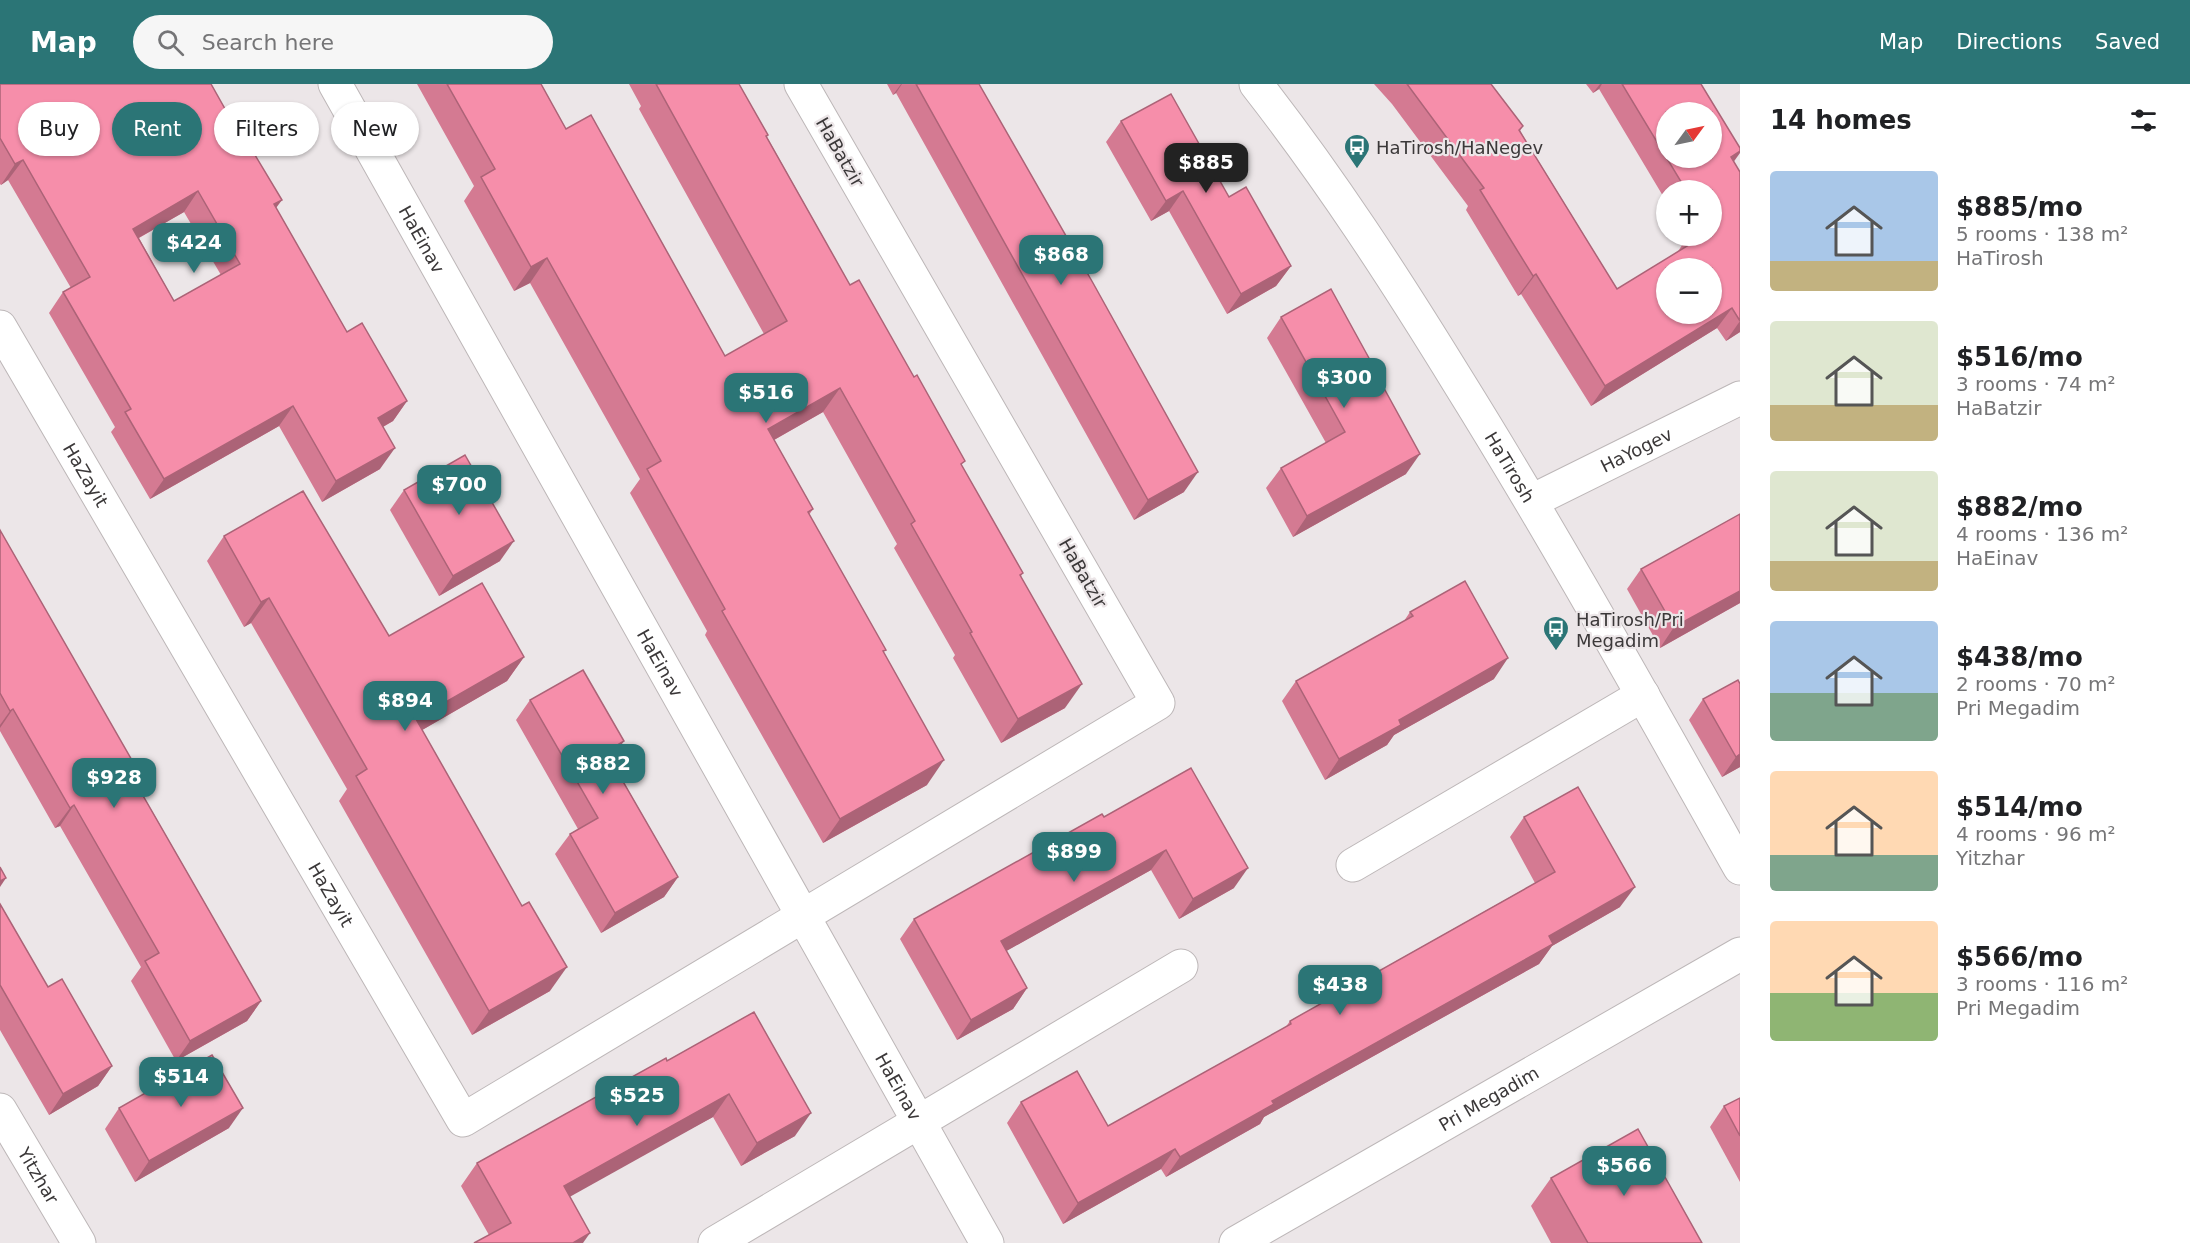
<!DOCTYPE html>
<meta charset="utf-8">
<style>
:root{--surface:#fff;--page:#f6f6f6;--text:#202124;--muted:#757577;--accent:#2b7576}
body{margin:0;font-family:"DejaVu Sans",sans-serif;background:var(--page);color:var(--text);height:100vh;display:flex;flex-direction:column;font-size:22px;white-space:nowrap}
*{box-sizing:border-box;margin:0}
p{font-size:20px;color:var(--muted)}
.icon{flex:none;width:33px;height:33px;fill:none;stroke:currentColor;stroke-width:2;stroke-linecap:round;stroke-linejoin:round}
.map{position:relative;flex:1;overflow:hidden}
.panel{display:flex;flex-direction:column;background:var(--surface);width:450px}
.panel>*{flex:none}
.guide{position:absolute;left:18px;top:18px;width:570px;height:54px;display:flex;gap:12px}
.needle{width:39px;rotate:57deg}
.controls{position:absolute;left:1656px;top:18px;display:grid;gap:12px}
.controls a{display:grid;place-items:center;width:66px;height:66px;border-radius:50%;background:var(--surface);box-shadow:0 2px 4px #0004;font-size:30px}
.price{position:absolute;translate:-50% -51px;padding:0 14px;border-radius:12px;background:var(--accent);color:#fff;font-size:20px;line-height:39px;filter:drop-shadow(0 2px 3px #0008)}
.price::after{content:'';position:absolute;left:50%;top:36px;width:18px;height:14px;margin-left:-9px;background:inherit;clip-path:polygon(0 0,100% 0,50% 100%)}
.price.on{background:#222;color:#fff}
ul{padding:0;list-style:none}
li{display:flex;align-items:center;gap:18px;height:150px;padding:0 30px}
li span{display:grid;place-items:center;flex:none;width:168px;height:120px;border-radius:6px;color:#555}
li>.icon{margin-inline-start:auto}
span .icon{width:72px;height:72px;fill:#fffc;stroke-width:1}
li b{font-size:26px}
h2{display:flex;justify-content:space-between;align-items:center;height:72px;padding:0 30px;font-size:26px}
.pill{padding:0 21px;border-radius:27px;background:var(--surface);box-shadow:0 2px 4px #0004;font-size:21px;line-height:54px}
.pill.on{background:var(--accent);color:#fff}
header{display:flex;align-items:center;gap:36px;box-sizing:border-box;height:84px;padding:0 30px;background:var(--accent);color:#fff}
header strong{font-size:28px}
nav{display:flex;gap:33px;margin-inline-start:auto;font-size:21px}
.search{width:420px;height:54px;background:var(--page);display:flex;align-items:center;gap:15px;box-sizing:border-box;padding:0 21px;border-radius:33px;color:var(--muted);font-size:22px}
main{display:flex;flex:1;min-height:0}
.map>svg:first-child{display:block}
</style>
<header>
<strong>Map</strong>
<div class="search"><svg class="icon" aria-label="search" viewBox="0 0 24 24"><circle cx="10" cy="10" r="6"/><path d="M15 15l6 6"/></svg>Search here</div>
<nav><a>Map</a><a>Directions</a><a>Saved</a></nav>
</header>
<main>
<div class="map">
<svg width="1740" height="1159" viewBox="0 0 1740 1159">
<rect width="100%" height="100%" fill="#ece6e8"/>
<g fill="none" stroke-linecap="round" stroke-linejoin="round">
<defs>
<g id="minor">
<path id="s1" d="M335 0 987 1159"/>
<path id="s2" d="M1256 0C1331 96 1395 195 1459 299 1558 458 1648 621 1740 784"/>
<path id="s3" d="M0 243 463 1036 1158 619 801 0"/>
<path id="s4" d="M1532 417 1740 314"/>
<path d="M1353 781 1643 611"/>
<path id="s5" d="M0 1026 79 1159"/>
<path d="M715 1159 1181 882"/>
<path id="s6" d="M1236 1159 1740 870"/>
</g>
</defs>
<use href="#minor" stroke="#bdb7b8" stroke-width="35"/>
<use href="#minor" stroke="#fff" stroke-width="33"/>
</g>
<g fill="#d47a92" fill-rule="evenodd">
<path d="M0 0 276 124 347 248 407 317 393 337 383 343 380 385 322 418 279 342 150 415 111 348 115 343 49 229 63 208 71 204 8 96 1 101 0 100ZM184 128 221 191 174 217 139 154Z"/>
<path d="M417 0H541L566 45 725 272 764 250 639 25 641 22 629 0H739L768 51 767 53 850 201 962 382 1023 489 1021 492 1065 624 1001 659 953 574 955 571 894 464 897 460 823 328 774 356 813 425 809 431 884 569 927 701 823 759 705 551 707 547 630 409 640 395 530 199 514 207 464 117 474 102Z"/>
<path d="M887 0H979L1184 408 1134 436 896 9 893 11Z"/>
<path d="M1374 0H1491L1523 42 1520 47 1617 205 1677 169 1688 152H1687H1712V106H1666V117L1599 5 1593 9 1586 0H1701L1734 78 1740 248 1726 257 1717 244 1591 322 1521 210 1518 212 1466 126 1468 122 1392 20Z"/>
<path d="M1121 37 1229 113 1291 182 1276 202 1227 230 1169 127 1151 137 1106 58Z"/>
<path d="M1281 233 1375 285 1374 287 1406 390 1293 453 1266 404 1281 384 1326 359 1267 254Z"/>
<path d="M404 406 500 477 439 512 390 426Z"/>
<path d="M0 446 132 692 261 917 247 937 176 977 131 897 141 883 60 742 55 744 0 647Z"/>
<path d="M224 452 389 552 524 573 507 597 422 646 550 907 472 951 339 717 347 705 251 539 244 543 207 477Z"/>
<path d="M1641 485 1740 519 1660 564 1627 505Z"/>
<path d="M1410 528 1494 595 1394 651 1387 661 1325 696 1282 617 1296 597 1404 537Z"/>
<path d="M1738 596 1740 683 1722 693 1689 636 1703 615Z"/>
<path d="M530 616 611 676 678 793 664 813 601 849 555 770 570 750 578 745 516 636Z"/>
<path d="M1191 684 1234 804 1179 835 1151 786 1006 867 1027 904 1013 925 957 956 900 855 914 835 1104 733Z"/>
<path d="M1524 733 1620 823 1552 862 1539 880 1264 1033 1260 1040 1166 1093 1161 1085 1063 1140 1007 1039 1021 1018 1108 1042 1285 944 1290 937 1535 799 1510 753Z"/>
<path d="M0 820 48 903 112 982 98 1002 49 1031 0 946Z"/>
<path d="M754 928 795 1052 741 1082 713 1033 489 1151 461 1102 477 1079 667 977Z"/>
<path d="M1740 1014V1098L1710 1043 1724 1022Z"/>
<path d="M119 1024 229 1044 135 1098 105 1045Z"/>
<path d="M1551 1094 1702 1159H1551L1531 1122Z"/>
</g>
<g fill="#ac6377">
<path d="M901 0H902L896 9 893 11Z"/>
<path d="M1600 0H1602L1599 5 1593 9Z"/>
<path d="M1740 67V69L1727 87 1731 73Z"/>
<path d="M23 76 8 96 1 101 15 80Z"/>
<path d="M198 107 184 128 119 165 133 145Z"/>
<path d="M1183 107 1169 127 1151 137 1166 117Z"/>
<path d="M282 116 267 136 274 120Z"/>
<path d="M547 174 530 199 514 207 531 183Z"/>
<path d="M1291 182 1276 202 1227 230 1241 210Z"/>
<path d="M1536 190 1521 210 1518 212 1533 192Z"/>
<path d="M1732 224 1717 244 1591 322 1605 302Z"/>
<path d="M1740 237V248L1726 257Z"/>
<path d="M840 304 823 328 751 369 768 345Z"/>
<path d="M407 317 393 337 363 354 378 334Z"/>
<path d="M293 322 279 342 150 415 164 395Z"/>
<path d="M395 364 380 385 322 418 336 397Z"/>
<path d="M1420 370 1406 390 1293 453 1307 432Z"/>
<path d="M1198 388 1184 408 1134 436 1148 416Z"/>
<path d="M514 457 500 477 439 512 453 492Z"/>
<path d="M1740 507V519L1660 564 1674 543Z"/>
<path d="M269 514 251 539 244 543 261 518Z"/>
<path d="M524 573 507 597 398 660 416 635Z"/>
<path d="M1508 574 1494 595 1394 651 1387 661 1325 696 1339 675 1399 636Z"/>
<path d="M1082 600 1065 624 1001 659 1018 635Z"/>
<path d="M13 625 0 644V641L10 627Z"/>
<path d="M624 657 610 677 606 668Z"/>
<path d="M1740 670V683L1722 693 1736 673Z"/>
<path d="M944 676 927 701 823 759 840 735Z"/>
<path d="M74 721 60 742 55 744 70 724Z"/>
<path d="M1166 766 1151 786 987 878 1001 857Z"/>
<path d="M1248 784 1234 804 1179 835 1193 815Z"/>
<path d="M678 793 664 813 601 849 615 829Z"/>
<path d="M6 794 0 803V797Z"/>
<path d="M1635 803 1620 823 1552 862 1539 880 1264 1033 1260 1040 1166 1093 1180 1073 1272 1017 1549 852Z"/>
<path d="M567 883 550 907 472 951 489 927Z"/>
<path d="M1027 904 1013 925 957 956 971 936Z"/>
<path d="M261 917 247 937 176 977 190 957Z"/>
<path d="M112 982 98 1002 49 1031 63 1010Z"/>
<path d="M729 1010 713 1033 548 1125 564 1102Z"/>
<path d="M243 1024 229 1044 135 1098 149 1077Z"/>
<path d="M811 1029 795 1052 741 1082 757 1059Z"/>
<path d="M1175 1065 1161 1085 1063 1140 1078 1119Z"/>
<path d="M590 1149 583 1159H573Z"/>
</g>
<g fill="#f68eaa" stroke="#ac6377" stroke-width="1.5" fill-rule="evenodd">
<path d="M0 0H211L246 62 249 61 282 116 274 120 347 248 362 239 407 317 378 334 395 364 336 397 293 322 164 395 125 328 131 325 63 208 90 193 23 76 15 80 0 54ZM198 107 240 180 174 217 133 145Z"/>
<path d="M447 0H541L566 45 591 31 725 272 787 237 656 0H739L768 51 766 52 850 201 859 196 914 293 917 291 965 377 961 380 1023 489 1020 491 1082 600 1018 635 970 549 972 548 911 440 915 437 840 304 768 345 813 425 808 428 886 566 883 567 944 676 840 735 722 527 725 525 647 385 661 377 547 174 531 183 481 93 495 85Z"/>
<path d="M916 0H979L1093 199 1198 388 1148 416Z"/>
<path d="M1407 0H1491L1523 42 1519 46 1617 205 1692 159 1688 153 1689 152H1712V106H1686L1622 0H1701L1740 64V67L1731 73 1740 88V237L1732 224 1605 302 1536 190 1533 192 1480 106 1484 104ZM1666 28H1712V74H1666ZM1666 184H1712V230H1666Z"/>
<path d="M1171 10 1229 113 1246 103 1291 182 1241 210 1183 107 1166 117 1121 37Z"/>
<path d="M1331 205 1375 285 1374 286 1420 370 1307 432 1281 384 1345 348 1281 233Z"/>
<path d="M465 371 514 457 453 492 404 406Z"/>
<path d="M303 407 389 552 482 499 524 573 416 635 522 822 529 818 567 883 489 927 356 692 367 685 269 514 261 518 224 452Z"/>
<path d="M1740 430V507L1674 543 1641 485Z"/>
<path d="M0 446 137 685 130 689 261 917 190 957 145 877 159 869 74 721 70 724 13 625 10 627 0 609Z"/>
<path d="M1465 497 1508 574 1399 636 1401 641 1339 675 1296 597 1413 532 1410 528Z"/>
<path d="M583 586 624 657 606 668 678 793 615 829 570 750 598 734 530 616Z"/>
<path d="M1738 596 1740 600V670L1736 673 1703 615Z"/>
<path d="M1191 684 1248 784 1193 815 1166 766 1001 857 1027 904 971 936 914 835 1102 730 1104 733Z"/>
<path d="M1578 703 1635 803 1549 852 1553 860 1272 1017 1274 1020 1180 1073 1175 1065 1078 1119 1021 1018 1077 987 1108 1042 1291 940 1290 937 1555 788 1524 733Z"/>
<path d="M0 783 6 794 0 797Z"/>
<path d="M0 820 48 903 62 895 112 982 63 1010 0 901Z"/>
<path d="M754 928 811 1029 757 1059 729 1010 564 1102 590 1149 573 1159H474L511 1139 477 1079 666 974 667 977Z"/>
<path d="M212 971 243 1024 149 1077 119 1024Z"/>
<path d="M1740 1014V1052L1724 1022Z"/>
<path d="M1638 1045 1702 1159H1588L1551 1094Z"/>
</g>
<defs>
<symbol id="bus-pin" viewBox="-11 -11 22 30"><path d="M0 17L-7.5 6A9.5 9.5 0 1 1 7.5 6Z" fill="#2b7576" stroke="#ece6e8"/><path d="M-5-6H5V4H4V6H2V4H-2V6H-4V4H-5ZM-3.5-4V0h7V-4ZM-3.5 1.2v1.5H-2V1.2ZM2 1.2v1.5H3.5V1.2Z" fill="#fff"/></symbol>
</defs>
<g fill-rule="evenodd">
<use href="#bus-pin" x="1342" y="48" width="30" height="40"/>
<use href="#bus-pin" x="1541" y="530" width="30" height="40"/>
</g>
<g text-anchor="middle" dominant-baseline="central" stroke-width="4.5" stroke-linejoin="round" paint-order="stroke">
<g font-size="18" fill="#3b3839" stroke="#ece6e8" text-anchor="start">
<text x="1376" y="63">HaTirosh/HaNegev</text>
<text x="1576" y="535">HaTirosh/Pri<tspan x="1576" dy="21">Megadim</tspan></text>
</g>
<g font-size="18" fill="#3b3839" stroke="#ece6e8">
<text transform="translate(840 68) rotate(60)">HaBatzir</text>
<text stroke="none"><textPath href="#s1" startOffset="178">HaEinav</textPath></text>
<text stroke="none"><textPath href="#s4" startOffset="116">HaYogev</textPath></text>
<text stroke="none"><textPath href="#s2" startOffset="460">HaTirosh</textPath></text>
<text stroke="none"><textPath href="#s3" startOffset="171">HaZayit</textPath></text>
<text transform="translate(1083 489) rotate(60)">HaBatzir</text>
<text stroke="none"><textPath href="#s1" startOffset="664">HaEinav</textPath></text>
<text stroke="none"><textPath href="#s3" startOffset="657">HaZayit</textPath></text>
<text stroke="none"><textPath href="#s1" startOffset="1150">HaEinav</textPath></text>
<text stroke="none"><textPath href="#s6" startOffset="291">Pri Megadim</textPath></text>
<text stroke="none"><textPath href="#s5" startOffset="76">Yitzhar</textPath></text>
</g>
</g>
</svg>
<div class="controls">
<a><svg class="needle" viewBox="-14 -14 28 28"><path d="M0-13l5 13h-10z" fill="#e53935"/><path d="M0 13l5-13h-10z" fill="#757577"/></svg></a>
<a>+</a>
<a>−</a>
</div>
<b class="price on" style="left:1206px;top:110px">$885</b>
<b class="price" style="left:194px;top:190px">$424</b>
<b class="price" style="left:1061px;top:202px">$868</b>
<b class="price" style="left:1344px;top:325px">$300</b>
<b class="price" style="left:766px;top:340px">$516</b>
<b class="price" style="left:459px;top:432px">$700</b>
<b class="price" style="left:405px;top:648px">$894</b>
<b class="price" style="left:603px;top:711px">$882</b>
<b class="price" style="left:114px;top:725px">$928</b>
<b class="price" style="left:1074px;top:799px">$899</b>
<b class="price" style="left:1340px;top:932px">$438</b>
<b class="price" style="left:181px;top:1024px">$514</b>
<b class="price" style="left:637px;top:1043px">$525</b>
<b class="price" style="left:1624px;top:1113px">$566</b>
<div class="guide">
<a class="pill">Buy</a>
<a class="pill on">Rent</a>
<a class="pill">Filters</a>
<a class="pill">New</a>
</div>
</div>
<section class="panel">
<h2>14 homes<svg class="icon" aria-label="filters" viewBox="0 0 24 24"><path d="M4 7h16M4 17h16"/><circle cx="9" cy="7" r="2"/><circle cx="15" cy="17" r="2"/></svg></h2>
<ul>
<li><span style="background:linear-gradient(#a9c7e8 75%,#c2b280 0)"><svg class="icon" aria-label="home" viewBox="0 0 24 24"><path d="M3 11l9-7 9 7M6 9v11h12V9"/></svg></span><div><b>$885/mo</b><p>5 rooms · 138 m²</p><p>HaTirosh</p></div></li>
<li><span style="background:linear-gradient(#dfe7d0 70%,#c2b280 0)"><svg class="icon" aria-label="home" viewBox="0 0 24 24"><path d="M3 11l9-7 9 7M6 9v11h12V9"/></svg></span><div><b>$516/mo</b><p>3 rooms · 74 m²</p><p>HaBatzir</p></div></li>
<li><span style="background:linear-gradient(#dfe7d0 75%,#c2b280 0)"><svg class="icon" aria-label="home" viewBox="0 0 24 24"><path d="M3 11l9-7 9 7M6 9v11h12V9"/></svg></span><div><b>$882/mo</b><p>4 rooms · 136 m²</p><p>HaEinav</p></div></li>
<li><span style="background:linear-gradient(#a9c7e8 60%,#7fa58c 0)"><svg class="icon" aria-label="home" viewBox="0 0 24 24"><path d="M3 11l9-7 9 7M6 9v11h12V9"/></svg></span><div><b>$438/mo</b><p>2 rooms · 70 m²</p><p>Pri Megadim</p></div></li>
<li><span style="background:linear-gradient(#ffd9b3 70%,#7fa58c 0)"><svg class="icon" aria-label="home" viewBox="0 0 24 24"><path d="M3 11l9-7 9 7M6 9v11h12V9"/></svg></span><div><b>$514/mo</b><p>4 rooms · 96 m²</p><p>Yitzhar</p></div></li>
<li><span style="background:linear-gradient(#ffd9b3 60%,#8fb573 0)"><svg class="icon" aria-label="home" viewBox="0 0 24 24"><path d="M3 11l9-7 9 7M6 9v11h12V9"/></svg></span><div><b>$566/mo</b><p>3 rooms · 116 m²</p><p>Pri Megadim</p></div></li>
</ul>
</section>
</main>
